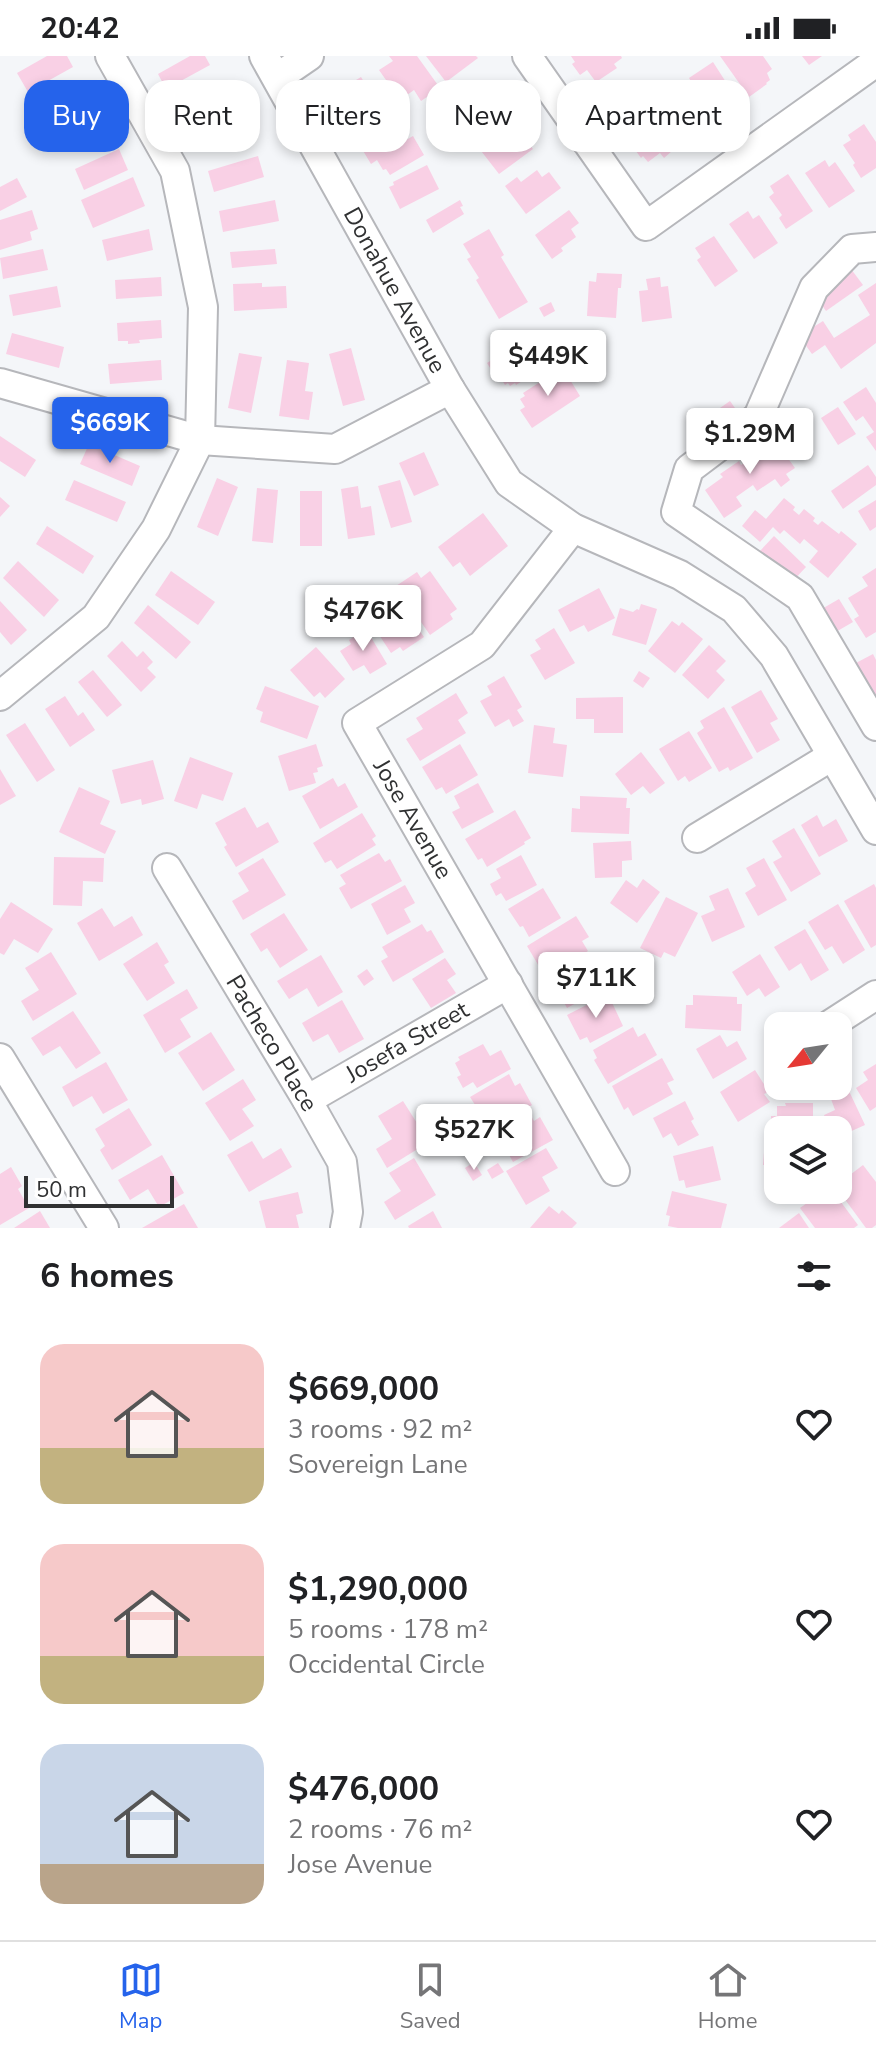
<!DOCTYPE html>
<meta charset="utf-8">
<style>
:root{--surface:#fff;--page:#f2f2f2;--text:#202124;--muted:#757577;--line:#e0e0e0;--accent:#2563eb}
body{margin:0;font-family:"Nunito Sans",sans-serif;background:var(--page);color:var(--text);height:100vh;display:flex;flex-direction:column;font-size:30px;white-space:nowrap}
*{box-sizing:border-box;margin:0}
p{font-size:26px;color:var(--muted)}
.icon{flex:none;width:44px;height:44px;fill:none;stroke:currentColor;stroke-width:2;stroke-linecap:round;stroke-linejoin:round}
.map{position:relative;height:1172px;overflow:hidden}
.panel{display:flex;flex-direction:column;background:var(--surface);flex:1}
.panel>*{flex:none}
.guide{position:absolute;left:24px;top:24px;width:828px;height:72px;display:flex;gap:16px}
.needle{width:52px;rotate:240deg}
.buttons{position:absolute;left:764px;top:956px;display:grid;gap:16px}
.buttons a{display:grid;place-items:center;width:88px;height:88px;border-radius:16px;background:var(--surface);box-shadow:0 4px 12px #0003;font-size:40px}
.scale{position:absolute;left:24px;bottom:20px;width:150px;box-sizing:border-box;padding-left:8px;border:4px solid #303132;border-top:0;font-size:22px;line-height:28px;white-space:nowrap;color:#303132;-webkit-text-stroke:6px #fff;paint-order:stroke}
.price{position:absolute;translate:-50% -68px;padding:0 18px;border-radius:8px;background:#fff;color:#222;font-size:26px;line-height:52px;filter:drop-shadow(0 2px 4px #0008)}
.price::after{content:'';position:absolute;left:50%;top:48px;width:24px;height:18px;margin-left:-12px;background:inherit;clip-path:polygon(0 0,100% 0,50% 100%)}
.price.selected{background:var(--accent);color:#fff}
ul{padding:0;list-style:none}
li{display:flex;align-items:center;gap:24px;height:200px;padding:0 40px}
li span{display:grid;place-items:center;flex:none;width:224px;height:160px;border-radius:24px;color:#555}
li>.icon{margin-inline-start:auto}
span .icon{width:96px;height:96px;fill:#fffc;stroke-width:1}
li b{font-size:34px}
h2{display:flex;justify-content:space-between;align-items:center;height:96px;padding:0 40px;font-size:34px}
.chip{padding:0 28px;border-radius:24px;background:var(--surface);box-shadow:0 4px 12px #0003;font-size:28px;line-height:72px}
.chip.selected{background:var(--accent);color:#fff}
.status{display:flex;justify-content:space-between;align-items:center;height:56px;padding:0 40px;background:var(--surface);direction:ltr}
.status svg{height:22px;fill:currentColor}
.dock{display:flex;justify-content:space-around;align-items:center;height:112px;border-top:2px solid var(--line);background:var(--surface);font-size:22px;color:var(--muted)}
.dock a{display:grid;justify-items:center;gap:4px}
.dock .selected{color:var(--accent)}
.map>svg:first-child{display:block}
</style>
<div class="status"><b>20:42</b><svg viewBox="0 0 49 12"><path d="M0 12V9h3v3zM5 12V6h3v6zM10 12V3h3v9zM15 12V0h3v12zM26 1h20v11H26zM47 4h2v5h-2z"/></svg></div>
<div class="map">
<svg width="876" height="1172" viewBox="0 0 876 1172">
<rect width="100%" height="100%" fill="#f4f6f9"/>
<g fill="#f9d0e5">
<path d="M47 0H67L73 11 28 36 17 17Z"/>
<path d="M190 0H205L210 9 166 33 158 18Z"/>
<path d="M389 0H417L440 32 421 45 414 34 400 44 379 14 393 5Z"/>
<path d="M426 0H476L478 2 446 26Z"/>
<path d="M571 0H621L622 2 614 8 617 12 596 26 587 14 580 19 572 8 575 6Z"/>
<path d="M720 0H763L772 13 767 17 770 24 766 27 767 28 749 41Z"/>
<path d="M802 0H822L809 9Z"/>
<path d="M713 6 740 48 722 60 715 49 709 53 689 22Z"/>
<path d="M361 21 382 56 353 74 348 66 345 68 332 47 346 38 343 32Z"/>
<path d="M229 27 235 37 225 42 230 51 201 67 196 57 184 64 178 53Z"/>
<path d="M682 28 706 62 703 65 707 71 699 76 702 80 684 93 649 45 671 29 674 34Z"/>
<path d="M85 30 93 43 59 62 51 50Z"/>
<path d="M473 31 483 47 496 38 508 57 465 87 442 52Z"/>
<path d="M643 55 672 95 664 102 660 97 648 106 643 100 641 102 620 73Z"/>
<path d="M101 58 110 73 77 94 67 79Z"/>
<path d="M241 62 247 78 201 96 195 80Z"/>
<path d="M506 66 516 79 520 76 533 93 499 118 478 91 487 84 485 82Z"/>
<path d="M864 68 876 86V112L861 122 853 109 855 107 843 89 851 84 848 79Z"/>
<path d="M399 71 406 84 413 80 424 99 390 119 386 113 383 114 377 104 371 108 359 88 380 76 383 80Z"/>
<path d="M119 93 128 114 84 134 75 113Z"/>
<path d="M258 100 264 121 214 136 208 115Z"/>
<path d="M825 104 829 111 835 106 855 135 829 152 805 117Z"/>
<path d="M427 109 439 133 400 153 389 131 394 129 393 126Z"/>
<path d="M537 114 542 121 549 116 561 132 526 158 505 130 517 121 521 126Z"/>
<path d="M788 118 813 155 786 173 779 162 782 159 769 141 774 137 770 130Z"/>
<path d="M133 121 145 150 93 172 81 144Z"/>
<path d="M17 122 27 141 0 155V131Z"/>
<path d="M275 144 279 165 223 176 219 155Z"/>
<path d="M460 144 463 150 460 151 464 158 433 177 426 164Z"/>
<path d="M32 154 38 173 30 176 32 184 0 194V164Z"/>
<path d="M569 154 579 167 571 173 576 181 561 192 563 195 552 203 535 179Z"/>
<path d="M748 155 753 163 759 159 778 187 754 203 729 168Z"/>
<path d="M149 173 153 194 107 205 102 184Z"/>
<path d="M489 173 504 199 501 201 528 246 499 263 476 224 479 222 467 203 471 201 463 188Z"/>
<path d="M714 180 738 215 715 231 697 204 701 201 695 192Z"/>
<path d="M43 193 48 214 3 223 0 202Z"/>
<path d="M275 193 277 208 232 212 230 196Z"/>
<path d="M851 213 863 229 826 255 814 238Z"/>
<path d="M597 217 622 218 621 232H618L616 262 587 260 589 225 596 226Z"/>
<path d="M161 221 162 240 116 243 115 224Z"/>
<path d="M660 221 661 231 668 230 672 262 642 266 639 235 648 234 646 223Z"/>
<path d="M262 227V231L286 230 287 252 234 255 233 228Z"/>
<path d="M876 227V287L841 313 825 289 812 298 799 280 823 265 834 282 870 259 858 239Z"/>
<path d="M57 230 61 251 13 260 9 239Z"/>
<path d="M551 246 555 255 544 261 539 252Z"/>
<path d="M161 264 162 282 139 284 140 287 128 288V285H118L117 267Z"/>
<path d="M535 276 548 297 544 300 549 308 516 329 515 327 510 330 508 327 505 329 502 324 499 326 487 307Z"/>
<path d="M12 277 64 291 59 312 6 298Z"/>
<path d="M351 292 365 344 343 350 329 298Z"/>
<path d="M239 297 262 301 251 357 228 352Z"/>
<path d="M161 304 162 324 110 328 108 308Z"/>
<path d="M287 304 309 307 305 335 313 336 309 364 279 360Z"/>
<path d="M557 315 562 322 567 319 580 340 532 372 520 354 525 351 520 343 525 340 523 337Z"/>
<path d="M866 331 876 347V395L866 381 874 376 863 360 856 365 843 346Z"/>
<path d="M730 345 742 362 713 383 700 366Z"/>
<path d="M838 351 856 378 838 389 821 362Z"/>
<path d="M0 380 36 404 25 421 0 405Z"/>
<path d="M772 380 795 412 786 418 790 424 781 431 775 423 757 435 753 429 736 441 742 450 724 462 705 434 723 421 720 418 739 405 741 409 758 397 755 393Z"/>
<path d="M89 388 140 410 132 430 80 408Z"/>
<path d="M424 396 439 429 414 440 399 407Z"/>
<path d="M868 409 876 421V429L843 453 831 435Z"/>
<path d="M217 422 238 431 218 480 197 471Z"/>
<path d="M74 424 126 446 117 466 65 444Z"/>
<path d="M400 424 412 466 391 472 378 430Z"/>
<path d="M358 430 361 452 371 450 375 479 348 483 341 433Z"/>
<path d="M257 432 278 434 273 487 252 485Z"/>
<rect x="300" y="435" width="22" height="55"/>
<path d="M0 441 10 450 0 461Z"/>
<path d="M784 442 795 451 793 454 799 459 804 453 815 462 813 465 818 469 822 465 839 478 841 475 857 488 828 522 809 506 818 495 804 483 800 488 784 474 780 478 773 471 760 486 742 470 755 454 766 463Z"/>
<path d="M876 444V471L870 475 858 455Z"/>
<path d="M483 457 508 490 470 520 460 506 453 511 438 491Z"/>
<path d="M47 470 94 500 83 518 36 488Z"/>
<path d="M774 480 806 511 792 526 760 495Z"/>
<path d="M18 505 59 544 44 561 3 522Z"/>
<path d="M876 512V576L866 582 854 563 859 560 848 542 868 530 862 521Z"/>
<path d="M171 515 215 546 198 569 155 539Z"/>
<path d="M430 515 457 553 450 558 453 563 430 579 396 530 417 516 421 522Z"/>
<path d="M390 532 424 581 403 595 400 591 391 597 366 559 374 554 369 546Z"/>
<path d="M599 532 615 562 588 576 584 569 570 576 558 554Z"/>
<path d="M839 543 853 566 834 577 820 554Z"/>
<path d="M0 545 27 574 11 589 0 576Z"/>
<path d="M641 548 657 553 646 589 612 579 620 552 633 556 637 553 639 554Z"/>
<path d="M148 549 191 586 176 603 134 567Z"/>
<path d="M672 565 679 570 682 566 703 583 675 617 648 595Z"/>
<path d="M554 572 575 607 545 624 530 599 541 593 535 584Z"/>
<path d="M366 573 387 608 370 618 364 609 353 615 340 595 351 588 349 584Z"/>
<path d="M122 585 137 601 143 595 153 606 147 612 156 621 141 636 107 600Z"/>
<path d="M709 589 726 605 716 615 725 624 708 643 682 619Z"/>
<path d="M316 591 345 623 325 642 320 636 314 641 290 614Z"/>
<path d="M873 598 876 604V638L873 640 854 608Z"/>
<path d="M93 614 122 649 107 661 78 626Z"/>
<path d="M639 615 650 622 643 632 633 625Z"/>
<path d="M504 620 522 651 517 654 524 665 513 671 509 663 495 671 480 645 492 639 487 630Z"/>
<path d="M265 630 319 650 307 683 260 666 263 656 256 653Z"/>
<path d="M761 634 778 663 770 667 780 684 757 697 731 651Z"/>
<path d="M456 637 468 657 458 664 466 677 420 705 406 683 423 673 416 662Z"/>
<path d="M65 640 78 660 83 656 95 674 70 691 45 653Z"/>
<path d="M623 641V677H594V663H576V642Z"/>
<path d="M724 651 753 702 730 715 728 711 719 716 697 677 704 672 700 665Z"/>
<path d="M25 667 55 714 37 726 6 679Z"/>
<path d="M534 669 555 672 553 687 567 689 563 721 528 717Z"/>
<path d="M689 675 712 712 689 726 685 720 678 725 659 693Z"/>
<path d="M316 688 323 710 317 712 318 716 313 717 316 727 289 735 278 700Z"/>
<path d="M460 688 478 719 446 738 442 731 436 734 422 711Z"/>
<path d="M641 696 665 727 650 738 643 730 631 739 615 718Z"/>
<path d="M190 701 233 717 223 745 202 738 197 753 174 745Z"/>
<path d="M153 704 164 743 142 749 141 743 121 748 112 714Z"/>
<path d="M0 713 16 740 0 749Z"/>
<path d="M333 722 338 731 345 727 358 751 320 773 302 740Z"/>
<path d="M478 727 494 756 462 773 452 756 460 752 454 740Z"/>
<path d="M79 731 110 745 100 768 116 775 105 798 59 776Z"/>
<path d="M580 740 627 742 626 752H630L629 778 571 776 572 752 580 753Z"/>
<path d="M245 751 257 772 268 766 279 786 236 811 224 791 227 789 215 767Z"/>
<path d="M515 754 531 782 524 786 525 788 487 811 482 802 478 804 465 783Z"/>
<path d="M362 757 376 780 372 783 376 789 337 813 331 804 325 807 313 787Z"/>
<path d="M817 759 823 771 836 763 848 785 819 801 801 769Z"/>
<path d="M794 772 821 818 791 836 773 806 782 801 772 785Z"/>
<path d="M631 785 632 804 622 805V821L595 822 593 787Z"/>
<path d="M379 797 385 806 390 803 402 825 351 853 339 832 346 828 340 819Z"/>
<path d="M521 799 537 829 506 845 501 837 496 840 490 828 501 822 496 813Z"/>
<path d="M54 801 104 802 103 826 83 825 82 850 53 849Z"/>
<path d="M263 802 286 839 243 864 232 845 249 835 238 817Z"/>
<path d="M764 802 787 844 758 860 745 837 756 830 746 812Z"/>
<path d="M643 823 660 836 637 867 610 847 626 824 637 832Z"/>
<path d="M874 828 876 832V889L871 892 844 845Z"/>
<path d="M405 829 415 847 404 853 411 866 387 879 371 848Z"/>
<path d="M543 832 561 862 529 881 523 870 520 871 508 853Z"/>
<path d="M728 832 745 871 712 886 701 860 715 854 709 840Z"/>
<path d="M666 841 698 857 675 901 664 896 661 902 640 892Z"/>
<path d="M11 846 53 873 38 897 14 883 4 899 0 897V863Z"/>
<path d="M838 848 865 894 843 908 832 890 825 894 808 866Z"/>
<path d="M102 852 114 871 132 860 143 879 99 905 77 867Z"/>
<path d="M284 857 308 894 280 912 267 892 261 896 250 878Z"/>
<path d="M576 860 589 881 582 885 588 895 549 918 544 910 540 912 527 890Z"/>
<path d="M422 868 427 876 431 874 444 896 393 926 381 905 388 901 382 891Z"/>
<path d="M805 873 829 914 811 925 801 907 789 915 774 891Z"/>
<path d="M157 886 169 906 164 909 175 927 147 945 123 908Z"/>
<path d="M51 896 77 938 33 965 21 945 39 934 25 912Z"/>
<path d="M760 898 780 931 765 941 759 932 747 940 732 916Z"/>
<path d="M321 899 343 936 318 951 307 932 289 943 277 925Z"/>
<path d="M445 902 456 918 447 924 456 937 431 952 412 923Z"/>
<path d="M582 906 598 935 567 952 557 933 564 930 558 919Z"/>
<path d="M367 913 374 923 364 930 357 920Z"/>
<path d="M187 933 198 952 180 963 191 981 165 997 143 959Z"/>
<path d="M608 938 623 970 590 987 587 981 580 984 567 959Z"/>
<path d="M693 939 737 941V948H742L741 975 685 972 686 949H693Z"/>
<path d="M342 944 364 983 339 997 328 978 313 986 302 967Z"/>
<path d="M73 955 101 997 76 1013 60 990 43 1000 31 982Z"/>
<path d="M633 971 638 981 645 977 657 999 608 1028 594 1004 597 1002 593 994Z"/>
<path d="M211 976 235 1014 203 1035 178 997Z"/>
<path d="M720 979 727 991 737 985 747 1003 713 1023 696 993Z"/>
<path d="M483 988 490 1000 501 994 511 1013 477 1032 473 1026 463 1032 457 1021 461 1019 455 1007 460 1004 458 1001Z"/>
<path d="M662 1002 674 1024 667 1027 673 1038 633 1060 628 1051 624 1054 612 1030Z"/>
<path d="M106 1006 128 1044 103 1058 92 1040 73 1051 62 1031Z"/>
<path d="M876 1008V1051L870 1055 856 1032 868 1024 863 1016Z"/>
<path d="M755 1014 769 1036 764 1038 770 1046 738 1066 720 1036Z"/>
<path d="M509 1018 515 1030 520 1027 532 1049 483 1078 470 1057 477 1052 470 1041Z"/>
<path d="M243 1023 256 1044 242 1053 254 1070 230 1085 205 1047Z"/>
<path d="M849 1035 865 1069 838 1081V1074H830L824 1059 835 1054 831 1043Z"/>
<path d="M403 1045 429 1086 387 1112 376 1093 392 1083 378 1060Z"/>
<path d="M685 1045 694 1063 691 1065 699 1079 678 1090 671 1077 663 1082 653 1062Z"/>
<path d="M785 1047H813V1074H776V1072H771V1060H777V1050H786Z"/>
<path d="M129 1052 152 1089 112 1114 100 1094 105 1090 95 1073Z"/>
<path d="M529 1056 534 1065 540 1061 553 1084 513 1106 495 1074Z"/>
<path d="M252 1085 263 1103 281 1092 292 1111 249 1136 227 1099Z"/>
<path d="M713 1090 721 1124 686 1132 684 1124 679 1125 673 1100Z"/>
<path d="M546 1092 558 1112 542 1121 550 1135 526 1149 506 1115Z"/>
<path d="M764 1096 778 1097V1110L763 1109Z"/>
<path d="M162 1099 184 1137 159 1151 148 1133 130 1144 118 1124Z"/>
<path d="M414 1102 436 1139 395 1164 384 1146 401 1135 389 1117Z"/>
<path d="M474 1106 482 1119 473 1125 465 1112Z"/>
<path d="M498 1107 504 1116 492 1123 487 1114Z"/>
<path d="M863 1109 876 1126V1169L872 1172H866L838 1134V1128Z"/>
<path d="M11 1111 22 1130 18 1133 29 1152 0 1169V1118Z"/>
<path d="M825 1134H832L858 1169 854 1172H815L800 1152Z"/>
<path d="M672 1135 727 1148 721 1172H678L668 1170 670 1160 666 1159Z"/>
<path d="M298 1136 303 1157 296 1159 299 1172H266L259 1145Z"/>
<path d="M184 1148 198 1172H142Z"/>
<path d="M549 1150 559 1158 562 1154 577 1167 572 1172H530Z"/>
<path d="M40 1155 50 1172H14Z"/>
<path d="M433 1155 442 1172H409L408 1170Z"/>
<path d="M799 1157 809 1172H779Z"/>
</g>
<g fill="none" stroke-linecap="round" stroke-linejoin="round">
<defs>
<g id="minor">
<path d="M264 0 450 333 509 427 573 472 680 519 734 553 774 600 876 774"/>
<path d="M527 0 646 170 876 6"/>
<path d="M277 22 309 0"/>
<path d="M876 191 852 193 814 232 758 361 689 413 676 456 800 541 876 670"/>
<path d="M0 327 200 384 335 393 450 333"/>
<path d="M573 472 482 589 357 667 615 1115"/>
<path d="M0 640 96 561 156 473 200 384 203 251 175 115 110 0"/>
<path d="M697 782 832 700"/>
<path d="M167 812 307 1044 342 1106 348 1156 345 1172"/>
<path d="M828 970 876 939"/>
<path d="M0 1002 104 1172"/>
<path d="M307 1044 508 928"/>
</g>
</defs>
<use href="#minor" stroke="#b6b7bb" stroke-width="32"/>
<use href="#minor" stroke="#fff" stroke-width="28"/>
</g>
<g text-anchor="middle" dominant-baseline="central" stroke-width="6" stroke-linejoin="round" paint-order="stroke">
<g font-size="24" fill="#303132" stroke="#fff">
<text transform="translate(395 234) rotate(61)">Donahue Avenue</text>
<text transform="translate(413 763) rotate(60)">Jose Avenue</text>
<text transform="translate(407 986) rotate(-30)">Josefa Street</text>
<text transform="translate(272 987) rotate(59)">Pacheco Place</text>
</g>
</g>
</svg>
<div class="buttons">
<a><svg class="needle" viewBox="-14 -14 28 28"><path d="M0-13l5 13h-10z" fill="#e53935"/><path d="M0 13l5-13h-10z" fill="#757577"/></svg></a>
<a><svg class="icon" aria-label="layers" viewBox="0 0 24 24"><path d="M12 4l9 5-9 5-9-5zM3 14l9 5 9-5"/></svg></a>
</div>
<div class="scale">50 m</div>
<b class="price" style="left:548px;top:342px">$449K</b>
<b class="price selected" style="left:110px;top:409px">$669K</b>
<b class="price" style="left:750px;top:420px">$1.29M</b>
<b class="price" style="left:363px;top:597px">$476K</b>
<b class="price" style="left:596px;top:964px">$711K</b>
<b class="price" style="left:474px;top:1116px">$527K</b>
<div class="guide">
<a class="chip selected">Buy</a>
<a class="chip">Rent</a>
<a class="chip">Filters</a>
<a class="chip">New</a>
<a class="chip">Apartment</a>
</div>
</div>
<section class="panel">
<h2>6 homes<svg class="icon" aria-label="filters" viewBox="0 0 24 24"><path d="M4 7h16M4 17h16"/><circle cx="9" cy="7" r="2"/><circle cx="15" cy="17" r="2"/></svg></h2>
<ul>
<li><span style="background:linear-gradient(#f6c9c9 65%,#c2b280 0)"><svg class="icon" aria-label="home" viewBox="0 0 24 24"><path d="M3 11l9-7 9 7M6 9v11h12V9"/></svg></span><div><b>$669,000</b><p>3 rooms · 92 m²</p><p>Sovereign Lane</p></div><svg class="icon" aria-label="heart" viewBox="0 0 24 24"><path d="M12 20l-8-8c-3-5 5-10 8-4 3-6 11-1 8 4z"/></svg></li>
<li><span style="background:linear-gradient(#f6c9c9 70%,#c2b280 0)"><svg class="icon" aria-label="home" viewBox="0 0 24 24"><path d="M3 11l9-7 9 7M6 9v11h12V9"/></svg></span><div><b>$1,290,000</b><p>5 rooms · 178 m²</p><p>Occidental Circle</p></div><svg class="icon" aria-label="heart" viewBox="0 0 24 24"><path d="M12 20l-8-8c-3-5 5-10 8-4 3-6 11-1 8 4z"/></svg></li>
<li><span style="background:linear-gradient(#c9d6e8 75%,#b9a48a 0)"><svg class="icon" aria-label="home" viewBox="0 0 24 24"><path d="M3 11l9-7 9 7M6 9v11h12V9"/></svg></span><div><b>$476,000</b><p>2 rooms · 76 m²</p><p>Jose Avenue</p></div><svg class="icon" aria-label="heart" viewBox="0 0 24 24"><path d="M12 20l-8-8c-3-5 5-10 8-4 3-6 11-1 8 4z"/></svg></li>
</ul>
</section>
<nav class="dock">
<a class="selected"><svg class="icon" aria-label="map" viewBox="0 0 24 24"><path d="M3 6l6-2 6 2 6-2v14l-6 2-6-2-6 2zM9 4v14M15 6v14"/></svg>Map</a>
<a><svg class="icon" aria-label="saved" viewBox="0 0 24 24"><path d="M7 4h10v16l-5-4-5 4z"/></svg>Saved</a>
<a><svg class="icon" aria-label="home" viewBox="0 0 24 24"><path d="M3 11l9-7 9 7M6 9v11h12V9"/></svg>Home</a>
</nav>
